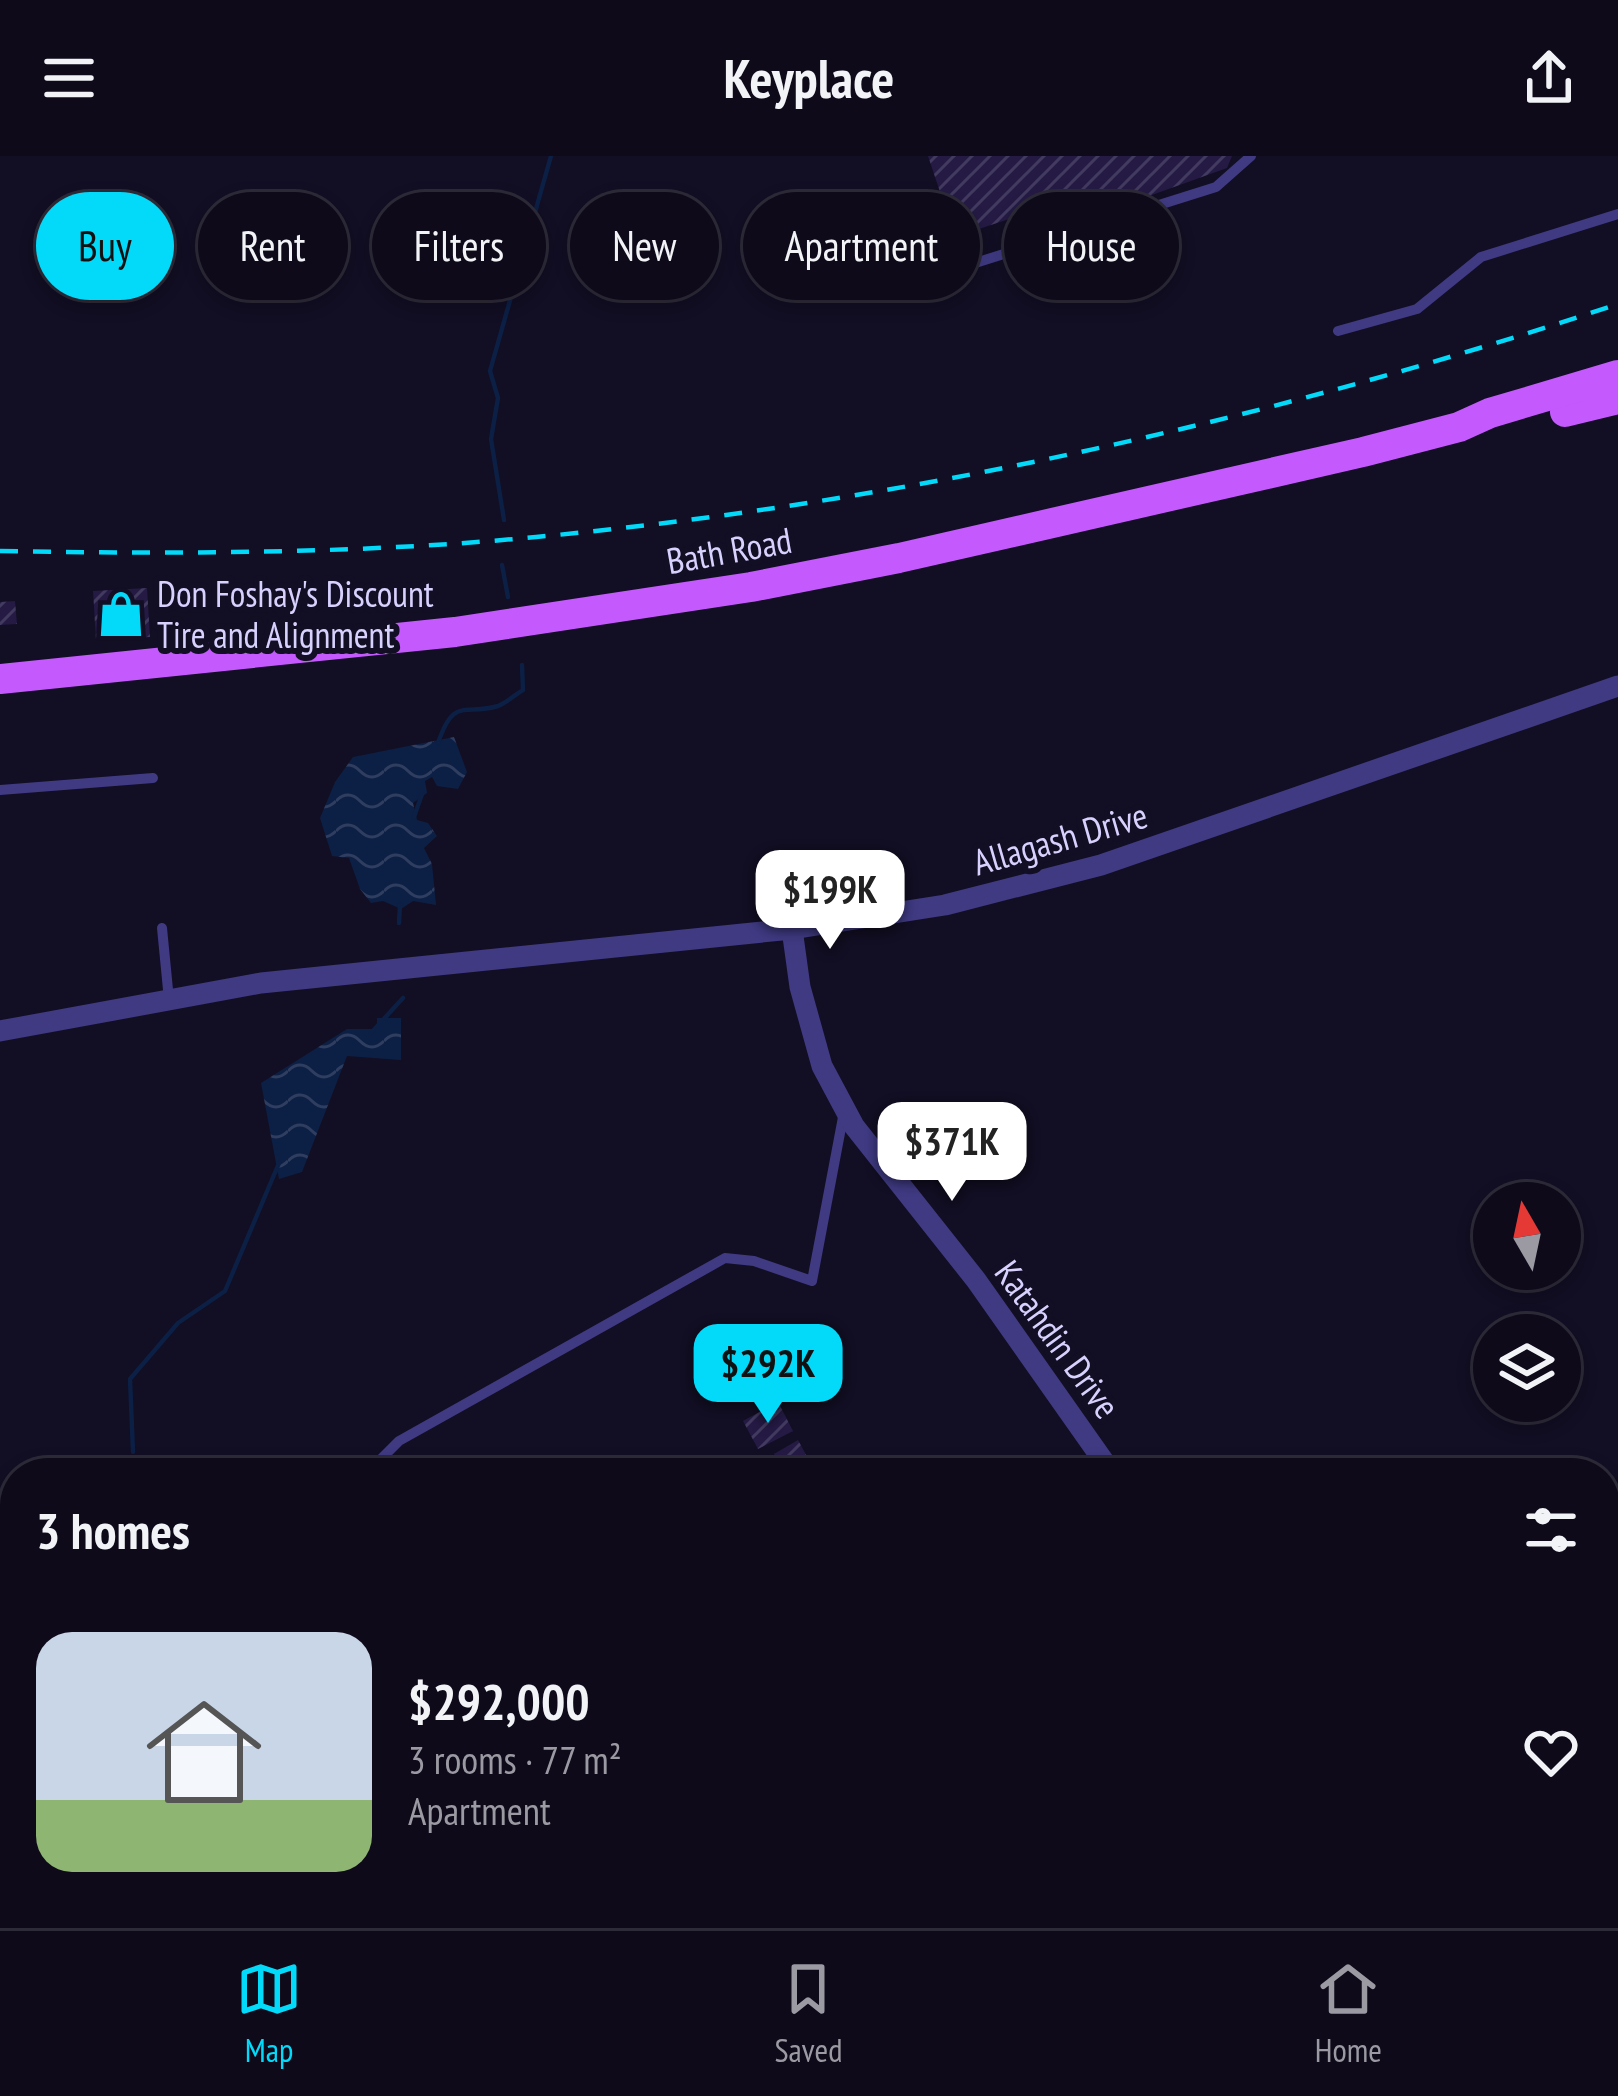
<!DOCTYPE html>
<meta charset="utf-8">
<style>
:root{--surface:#0e0a1a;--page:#1c1827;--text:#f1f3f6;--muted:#9b9aa2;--line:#2e2b39;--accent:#03d9f9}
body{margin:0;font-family:"PT Sans Narrow",sans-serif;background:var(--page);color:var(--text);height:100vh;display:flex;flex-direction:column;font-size:45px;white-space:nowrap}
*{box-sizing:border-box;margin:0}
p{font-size:39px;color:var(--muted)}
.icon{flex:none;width:66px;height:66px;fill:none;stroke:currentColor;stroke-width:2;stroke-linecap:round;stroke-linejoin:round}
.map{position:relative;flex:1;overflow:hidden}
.drawer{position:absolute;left:0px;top:1302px;width:1620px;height:471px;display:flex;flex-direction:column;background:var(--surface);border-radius:48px 48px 0 0;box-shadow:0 6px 18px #0003,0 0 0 3px var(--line)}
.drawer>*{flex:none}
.banner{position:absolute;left:36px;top:36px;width:1548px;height:108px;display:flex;gap:24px}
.needle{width:78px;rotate:351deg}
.fabs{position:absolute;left:1473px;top:1026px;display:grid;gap:24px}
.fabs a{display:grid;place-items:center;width:108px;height:108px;border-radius:50%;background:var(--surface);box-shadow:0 6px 18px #0003,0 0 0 3px var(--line);font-size:60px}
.price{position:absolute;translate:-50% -102px;padding:0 27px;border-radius:24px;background:#fff;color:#222;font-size:39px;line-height:78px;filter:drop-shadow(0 3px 6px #0008)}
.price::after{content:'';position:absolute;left:50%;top:72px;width:36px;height:27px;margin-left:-18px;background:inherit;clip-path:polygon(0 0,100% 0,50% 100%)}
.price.on{background:var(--accent);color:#111}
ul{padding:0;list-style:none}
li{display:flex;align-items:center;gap:36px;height:300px;padding:0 36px}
li span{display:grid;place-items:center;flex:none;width:336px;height:240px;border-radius:36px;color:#555}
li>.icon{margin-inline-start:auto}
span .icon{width:144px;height:144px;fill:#fffc;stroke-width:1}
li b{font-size:51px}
h2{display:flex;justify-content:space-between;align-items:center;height:144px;padding:0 36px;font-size:51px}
.tag{padding:0 42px;border-radius:54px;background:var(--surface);box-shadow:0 6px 18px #0003,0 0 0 3px var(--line);font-size:42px;line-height:108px}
.tag.on{background:var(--accent);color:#111}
header{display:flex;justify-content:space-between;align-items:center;height:156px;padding:0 36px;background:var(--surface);font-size:54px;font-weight:800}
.menu{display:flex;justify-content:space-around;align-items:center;height:168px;border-top:3px solid var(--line);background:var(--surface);font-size:33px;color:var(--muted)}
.menu a{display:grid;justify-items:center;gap:6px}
.menu .on{color:var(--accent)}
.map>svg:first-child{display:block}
</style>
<header><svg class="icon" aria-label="menu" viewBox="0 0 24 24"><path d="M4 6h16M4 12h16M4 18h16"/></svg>Keyplace<svg class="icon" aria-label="share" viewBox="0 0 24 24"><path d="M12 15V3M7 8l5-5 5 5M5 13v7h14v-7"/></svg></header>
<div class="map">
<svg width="1618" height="1772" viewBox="0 0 1618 1772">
<defs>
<pattern id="forest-firs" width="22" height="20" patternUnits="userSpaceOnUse" patternTransform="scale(3)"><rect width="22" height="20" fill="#112d2d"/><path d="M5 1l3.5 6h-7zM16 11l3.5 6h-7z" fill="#334a4c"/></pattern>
<pattern id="water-waves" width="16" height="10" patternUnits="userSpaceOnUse" patternTransform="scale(3)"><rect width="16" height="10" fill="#0c1f44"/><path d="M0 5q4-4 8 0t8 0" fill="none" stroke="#2f3e60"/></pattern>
<pattern id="building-hatch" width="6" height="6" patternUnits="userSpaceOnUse" patternTransform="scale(3)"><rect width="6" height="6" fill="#241a44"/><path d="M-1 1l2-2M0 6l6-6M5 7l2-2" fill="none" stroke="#433a60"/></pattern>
</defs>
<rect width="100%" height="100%" fill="#120e23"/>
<path fill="url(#forest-firs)" d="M616 1758H841L822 1772H653Z"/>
<g fill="url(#water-waves)">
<path d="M454 581 467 616 458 633 437 630 432 621 425 625 427 637 413 647 417 664 428 667 437 680 424 692 432 708 436 749 413 745 401 753 383 745 371 747 360 733 349 702 332 700 320 662 335 626 353 601Z"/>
<path d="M377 862H401V904L347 900 302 1016 279 1023 261 927 347 873H377Z"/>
</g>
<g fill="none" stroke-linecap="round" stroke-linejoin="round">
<g stroke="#0c1f44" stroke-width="4.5">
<path d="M504 364 491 283 498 242 490 215 551 0"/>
<path d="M502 409 508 441"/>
<path d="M438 587C454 540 464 560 498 550 506 547 516 538 523 534L522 509"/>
<path d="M414 661 422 638"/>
<path d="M399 767 400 748"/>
<path d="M371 877 403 842"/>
<path d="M133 1296 130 1223 178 1167 225 1135 279 1007"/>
</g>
</g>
<g fill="url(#building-hatch)">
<path d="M928 0H1232L1227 12 1035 81 1027 57 955 81Z"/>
<path d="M147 432 150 481 96 484 93 435Z"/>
<path d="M15 445 17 468 0 469V446Z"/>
<path d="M778 1246 793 1275 758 1293 743 1265Z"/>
<path d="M798 1284 816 1317H784L774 1298Z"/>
</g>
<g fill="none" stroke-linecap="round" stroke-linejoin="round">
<g stroke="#3f3a82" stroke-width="10">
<path d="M953 114 1216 31 1251 0"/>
<path d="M1338 175 1417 153 1481 101 1618 58"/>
<path d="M0 634 153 622"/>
<path d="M162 772 169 844"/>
<path d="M377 1317 381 1303 399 1285 725 1102 754 1105 812 1125 844 956"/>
<path d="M0 1725 15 1691"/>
<path d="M422 1758 431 1772"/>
<path d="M263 1772 289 1758"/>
</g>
<g stroke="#3f3a82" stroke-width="21">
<path d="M792 773 800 831 822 910 854 970 976 1124 1112 1317"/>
<path d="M0 875 261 827 792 773 945 749 1101 709 1618 530"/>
<path d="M897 1772 911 1758"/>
</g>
<g stroke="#c459fd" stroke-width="30">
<path d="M1565 256 1618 243"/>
<path d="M0 523 455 476 751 431 899 402 1363 296 1459 271 1490 257 1618 219"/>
</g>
<path stroke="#03d9f9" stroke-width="4.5" stroke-dasharray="18 15" stroke-linecap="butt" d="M0 395C179 398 358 398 536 381 906 346 1266 265 1618 148"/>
</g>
<defs>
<symbol id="shop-bare" viewBox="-9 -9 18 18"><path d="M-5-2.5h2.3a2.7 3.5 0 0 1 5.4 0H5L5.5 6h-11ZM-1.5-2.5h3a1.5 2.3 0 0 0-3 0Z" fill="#03d9f9" stroke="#120e23" stroke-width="2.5" paint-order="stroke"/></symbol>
</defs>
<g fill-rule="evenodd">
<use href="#shop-bare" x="88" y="425" width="66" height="66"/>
</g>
<g text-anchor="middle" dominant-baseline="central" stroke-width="12" stroke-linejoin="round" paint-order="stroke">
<g font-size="36" fill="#d7d1fe" stroke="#120e23">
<text transform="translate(729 394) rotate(-10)">Bath Road</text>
<text transform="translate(1060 682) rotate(-16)">Allagash Drive</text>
<text transform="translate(1058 1183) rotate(54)">Katahdin Drive</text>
</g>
<g font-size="36" fill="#d7d1fe" stroke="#120e23" text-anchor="start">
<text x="157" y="437">Don Foshay's Discount<tspan x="157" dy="41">Tire and Alignment</tspan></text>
</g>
</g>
</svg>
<div class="fabs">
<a><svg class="needle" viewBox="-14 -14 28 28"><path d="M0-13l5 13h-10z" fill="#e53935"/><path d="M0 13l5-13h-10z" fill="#9b9aa2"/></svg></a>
<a><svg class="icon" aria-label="layers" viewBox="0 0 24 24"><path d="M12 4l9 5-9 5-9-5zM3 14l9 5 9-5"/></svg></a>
</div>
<b class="price" style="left:830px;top:796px">$199K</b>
<b class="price" style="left:952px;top:1048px">$371K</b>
<b class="price on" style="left:768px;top:1270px">$292K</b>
<div class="banner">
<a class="tag on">Buy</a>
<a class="tag">Rent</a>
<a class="tag">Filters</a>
<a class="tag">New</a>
<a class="tag">Apartment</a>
<a class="tag">House</a>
</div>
<section class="drawer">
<h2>3 homes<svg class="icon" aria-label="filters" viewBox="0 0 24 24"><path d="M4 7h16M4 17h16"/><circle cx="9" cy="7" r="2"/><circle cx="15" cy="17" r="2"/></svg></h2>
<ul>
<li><span style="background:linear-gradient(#c9d6e8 70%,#8fb573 0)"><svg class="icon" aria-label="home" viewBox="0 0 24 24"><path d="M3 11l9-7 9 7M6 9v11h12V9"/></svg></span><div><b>$292,000</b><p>3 rooms · 77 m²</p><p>Apartment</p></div><svg class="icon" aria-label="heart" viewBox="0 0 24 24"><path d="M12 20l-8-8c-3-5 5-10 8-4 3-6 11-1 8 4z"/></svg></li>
</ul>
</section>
</div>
<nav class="menu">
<a class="on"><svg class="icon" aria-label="map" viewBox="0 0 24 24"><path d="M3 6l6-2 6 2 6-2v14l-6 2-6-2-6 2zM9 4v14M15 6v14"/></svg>Map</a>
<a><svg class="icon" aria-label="saved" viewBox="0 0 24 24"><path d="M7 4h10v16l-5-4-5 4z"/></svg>Saved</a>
<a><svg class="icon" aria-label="home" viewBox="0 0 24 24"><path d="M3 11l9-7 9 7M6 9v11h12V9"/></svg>Home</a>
</nav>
